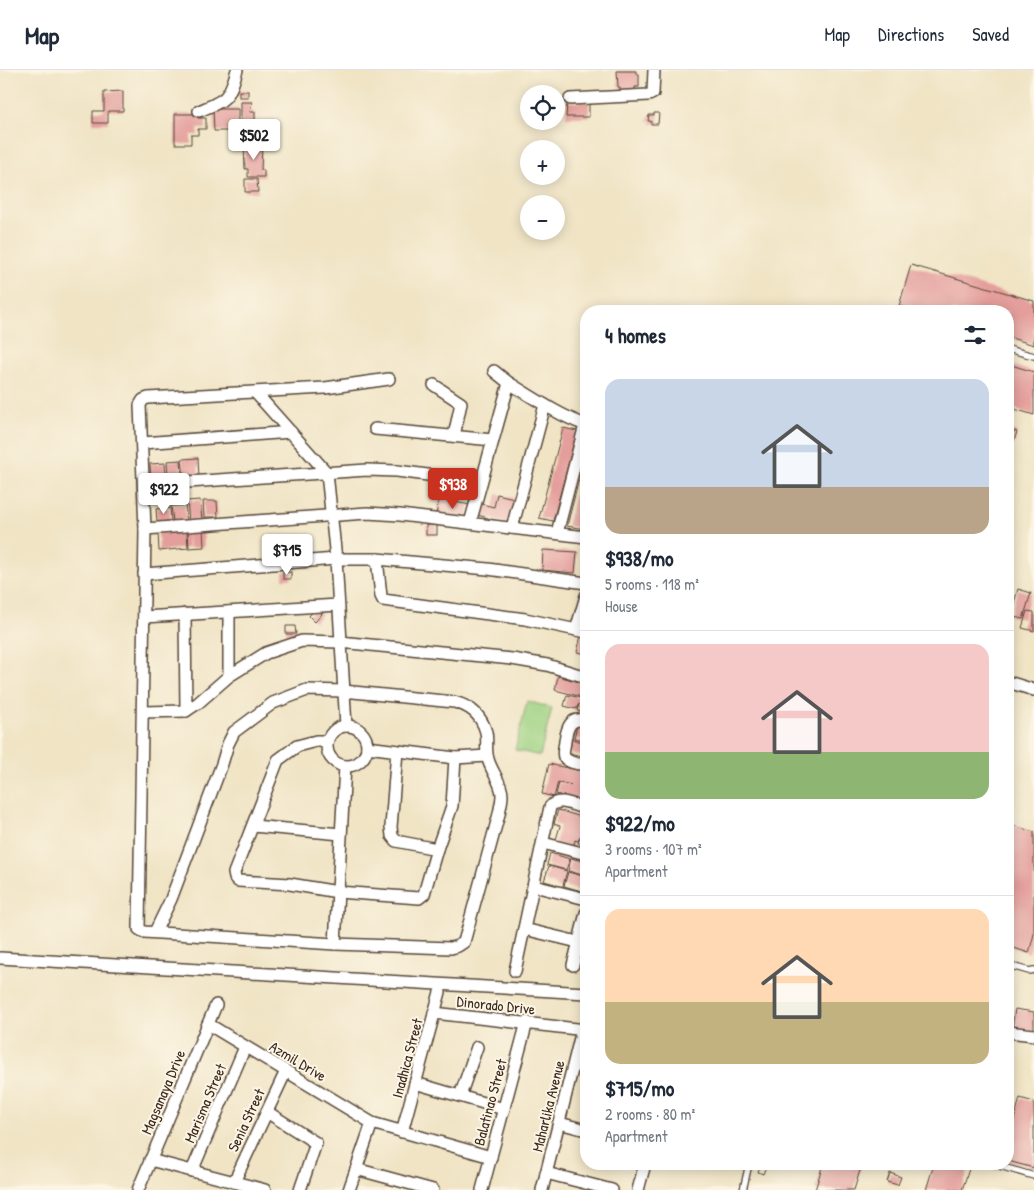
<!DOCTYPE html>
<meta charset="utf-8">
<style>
:root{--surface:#fff;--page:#f6f6f7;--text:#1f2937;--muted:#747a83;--line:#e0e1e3;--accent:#c8321e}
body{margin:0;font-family:"Patrick Hand",sans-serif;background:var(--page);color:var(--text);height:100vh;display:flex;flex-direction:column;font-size:19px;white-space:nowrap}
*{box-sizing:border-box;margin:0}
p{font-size:16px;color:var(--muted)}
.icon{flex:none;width:28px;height:28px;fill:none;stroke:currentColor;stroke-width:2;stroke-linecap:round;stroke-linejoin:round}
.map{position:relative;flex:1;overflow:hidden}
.side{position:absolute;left:580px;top:235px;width:434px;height:865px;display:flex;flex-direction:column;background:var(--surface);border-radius:20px;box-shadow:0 2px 12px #0003}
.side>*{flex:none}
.fabs{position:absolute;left:520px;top:15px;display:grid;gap:10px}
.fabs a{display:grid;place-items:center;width:45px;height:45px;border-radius:50%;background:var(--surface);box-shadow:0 2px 12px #0003;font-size:25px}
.price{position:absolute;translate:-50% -42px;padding:0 11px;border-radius:5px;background:#fff;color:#222;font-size:16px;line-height:32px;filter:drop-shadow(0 1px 2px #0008)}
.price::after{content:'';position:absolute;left:50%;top:30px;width:15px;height:11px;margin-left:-8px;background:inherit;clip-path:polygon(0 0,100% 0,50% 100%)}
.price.on{background:var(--accent);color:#fff}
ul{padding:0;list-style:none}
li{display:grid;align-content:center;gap:10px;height:265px;padding:0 25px}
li+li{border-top:1px solid var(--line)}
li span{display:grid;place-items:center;height:155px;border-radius:15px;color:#555}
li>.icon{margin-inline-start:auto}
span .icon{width:90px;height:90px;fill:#fffc;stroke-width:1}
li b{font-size:21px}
h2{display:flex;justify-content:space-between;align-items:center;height:60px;padding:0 25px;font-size:21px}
header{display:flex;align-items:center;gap:30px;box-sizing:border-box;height:70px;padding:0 25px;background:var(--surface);border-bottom:1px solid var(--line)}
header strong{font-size:24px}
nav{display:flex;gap:28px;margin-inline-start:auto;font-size:18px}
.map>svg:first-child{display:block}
</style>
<header>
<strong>Map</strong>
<nav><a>Map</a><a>Directions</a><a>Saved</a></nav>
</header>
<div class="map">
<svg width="1034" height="1120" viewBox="0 0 1034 1120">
<rect width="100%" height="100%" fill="#fcf5e5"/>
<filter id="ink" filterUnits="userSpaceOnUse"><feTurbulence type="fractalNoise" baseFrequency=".02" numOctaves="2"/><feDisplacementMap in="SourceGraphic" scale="10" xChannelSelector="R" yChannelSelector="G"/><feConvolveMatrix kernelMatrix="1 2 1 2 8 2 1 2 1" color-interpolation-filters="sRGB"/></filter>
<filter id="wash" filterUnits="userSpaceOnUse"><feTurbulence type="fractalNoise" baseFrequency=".0096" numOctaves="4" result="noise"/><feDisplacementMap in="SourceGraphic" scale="20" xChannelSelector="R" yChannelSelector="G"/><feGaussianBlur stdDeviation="1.12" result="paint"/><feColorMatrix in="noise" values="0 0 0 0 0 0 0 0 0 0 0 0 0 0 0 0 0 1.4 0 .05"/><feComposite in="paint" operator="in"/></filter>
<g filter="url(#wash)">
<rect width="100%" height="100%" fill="#f0e4c5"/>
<path fill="#9cd181" stroke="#6c7e50" d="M527 631 552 638 540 686 515 680Z"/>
<g id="blocks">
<g fill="#e49e9b">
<path d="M617 1H636V4H639V17H635V22L620 24V17H618Z"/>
<path d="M123 21V41H108V53H93V41H104V22Z"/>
<rect x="239" y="21" width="9" height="6"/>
<path d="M241 32H252L250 42H255V64H241Z"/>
<path d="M567 32H589V47H566Z"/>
<path d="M213 39H238V53H230V61H214Z"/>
<path d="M654 43H659L658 54H651V51H648L649 45H654Z"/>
<path d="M175 44H198V48H206V59H198V65H191V74H175Z"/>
<path d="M244 75H262L261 100H264V107H248V99H245Z"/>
<path d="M245 109H257L258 122H245Z"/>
<path d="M911 195 1034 231V275L1008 267V241H918L899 236Z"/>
<path d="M1008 294 1034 302V345L1008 337Z"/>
<path d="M563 358 577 361 553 451 539 448Z"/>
<path d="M1008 359 1017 362 1008 388Z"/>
<path d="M586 382V459L567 456Z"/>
<path d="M198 388 199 408 184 409 182 389Z"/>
<path d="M181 390 182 407 168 408 167 391Z"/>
<path d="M165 393 166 408 151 409 150 394Z"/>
<path d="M497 424 518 429 511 455 478 445 481 434 494 437Z"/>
<path d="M439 429 470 435 467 450 436 445Z"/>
<path d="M200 430 202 450 189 451 187 431Z"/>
<path d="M203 431H217L218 447H204Z"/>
<path d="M185 435 187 450 173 451 171 436Z"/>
<path d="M170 438 171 451 157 452 156 439Z"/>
<rect x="426" y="455" width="11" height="10"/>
<path d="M203 459 204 477 189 478 188 460Z"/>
<path d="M187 461 188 478 159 481 158 463Z"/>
<path d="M543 480 577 482 575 503 542 500Z"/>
<rect x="283" y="502" width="8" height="7"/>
<path d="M1018 519 1031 523 1023 549 1010 546Z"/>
<path d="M316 538 322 544 315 552 309 546Z"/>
<path d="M1027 541 1034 542V561L1022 558Z"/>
<path d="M286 556H295L296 564H286Z"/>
<path d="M581 566 586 568V584L577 582Z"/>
<path d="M558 606 586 614V628L555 620Z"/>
<path d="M567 625 586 629V643L577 641 579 634 576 639 564 636Z"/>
<path d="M577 656 586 659V687L569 683 572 669 582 672 581 679 583 670 574 668Z"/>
<path d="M549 694 586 702V733L580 731 584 719 579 731 556 724 559 713 571 715 558 712 554 727 542 724Z"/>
<path d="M558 740 585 748 581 762 586 764V782H583L585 775 578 773 581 765 578 771 575 770 573 778 555 773 560 756 554 754Z"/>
<path d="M1008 754 1034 762V864L1029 883 1008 876Z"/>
<path d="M550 783 570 789 566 800 547 795Z"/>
<path d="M571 788 586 792V806L568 801Z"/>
<path d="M549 796 567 801 562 819 554 817 555 814 544 811Z"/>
<path d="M568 802 586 807 585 822 564 816Z"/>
<path d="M1015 939 1034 942V961L1012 958Z"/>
<path d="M1008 1023 1015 1025 1013 1034 1008 1033Z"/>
<path d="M1020 1028 1034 1032V1098L1008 1091V1071Z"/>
<path d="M761 1094H767L763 1104 758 1102Z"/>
<path d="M823 1094H862L854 1120H815Z"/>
<path d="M934 1094H963L970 1096 962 1120H926Z"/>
<path d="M890 1103 901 1107 898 1115 887 1112Z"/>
</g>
</g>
</g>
<g filter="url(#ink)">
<use href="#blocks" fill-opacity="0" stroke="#564637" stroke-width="1"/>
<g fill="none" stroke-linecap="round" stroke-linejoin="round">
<defs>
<g id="service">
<path d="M1008 279 1034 286"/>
<path d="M1008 895 1029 901 1034 900"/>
<path d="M993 1094 1034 1106"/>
<path d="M743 1120 749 1094"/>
</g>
<g id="minor">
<path d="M570 29 649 25 653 23 654 0"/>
<path d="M199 41C226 30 229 29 237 0"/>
<path d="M494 301 509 313"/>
<path d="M434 315 461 333 454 366"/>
<path d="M255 322 327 403 336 489 346 656"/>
<path d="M375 359 493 370"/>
<path d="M142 373 291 362"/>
<path d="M144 415 367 400 397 401 481 412"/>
<path d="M470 453 509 313C534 328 558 345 586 355"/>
<path d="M512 458 545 335"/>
<path d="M145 459 367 443 400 445 586 467"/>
<path d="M557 463 585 355"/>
<path d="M377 489 381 526 383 530 525 549 586 562"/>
<path d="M144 504 336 489H377L488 499 586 513"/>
<path d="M229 542V606"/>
<path d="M185 544 186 641"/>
<path d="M144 547 338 535"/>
<path d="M576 560 586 526"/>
<path d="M1008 612 1034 620"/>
<path d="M143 642 186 641 198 633 229 606 266 583 302 571 340 572 512 589 547 595 586 607"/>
<path d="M586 651C570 646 567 658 565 671 565 675 562 682 564 687 568 693 580 694 586 695"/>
<circle cx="347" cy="676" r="20"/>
<path d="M327 671H316L297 676 278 690 234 803 235 808 238 811 290 814 338 822 419 828 424 824 437 779 452 736 455 688"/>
<path d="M367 677 455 688 487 686"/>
<path d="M397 681 391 757 392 766 396 771 437 779"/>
<path d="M253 756 341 764"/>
<path d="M543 773 586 784"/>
<path d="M534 816 586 829"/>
<path d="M524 859 578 872"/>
<path d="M155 862 171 829 222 694 228 674 234 662 273 633 307 620 343 621 454 632C470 636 481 644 486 662 488 670 485 680 488 689 491 701 502 713 502 725 502 731 500 738 499 744L464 872 458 876 451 878 335 874 144 862 139 859 145 459 140 335 143 330 148 328 325 318 389 309"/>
<path d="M335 874 345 696"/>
<path d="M0 888 586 923"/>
<path d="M573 895 586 843"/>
<path d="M515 901 550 737C558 726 575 736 586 739"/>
<path d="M434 943 586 960"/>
<path d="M208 954 372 1053 491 1087"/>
<path d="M1008 962 1034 965"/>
<path d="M415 1013 504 1039"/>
<path d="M460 1026 477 977"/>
<path d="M267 1042 316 1073 300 1120"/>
<path d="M559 1053 586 1060"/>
<path d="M402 1062 440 922"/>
<path d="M150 1090 265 1120"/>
<path d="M356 1099 433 1120"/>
<path d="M192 1101 245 977"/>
<path d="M546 1103 612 1120"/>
<path d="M234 1112 286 1001"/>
<path d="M138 1120 216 935"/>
<path d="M349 1120 372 1053"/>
<path d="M482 1120 527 952"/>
<path d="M542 1120 582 960"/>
<path d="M638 1120 645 1094"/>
</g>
</defs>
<use href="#service" stroke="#564637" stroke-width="8"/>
<use href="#minor" stroke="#564637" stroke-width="14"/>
<use href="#service" stroke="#fff" stroke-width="5.5"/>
<use href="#minor" stroke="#fff" stroke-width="11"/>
</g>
</g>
<g text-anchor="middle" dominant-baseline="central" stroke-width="4" stroke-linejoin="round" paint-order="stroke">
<g font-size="15" fill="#3b2a1e" stroke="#fcf5e5">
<text transform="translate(496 935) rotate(6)">Dinorado Drive</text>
<text transform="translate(407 988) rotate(-75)">Inadhica Street</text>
<text transform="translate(298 991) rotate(31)">Azmil Drive</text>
<text transform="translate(163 1022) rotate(-67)">Magsanaya Drive</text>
<text transform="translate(490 1032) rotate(-75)">Balatinao Street</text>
<text transform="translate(205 1033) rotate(-67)">Marisma Street</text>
<text transform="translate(548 1036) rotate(-76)">Maharlika Avenue</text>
<text transform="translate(246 1050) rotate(-65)">Senia Street</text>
</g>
</g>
</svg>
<div class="fabs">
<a><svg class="icon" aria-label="locate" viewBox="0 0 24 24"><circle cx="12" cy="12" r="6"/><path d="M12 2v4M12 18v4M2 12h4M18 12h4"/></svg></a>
<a>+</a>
<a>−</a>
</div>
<b class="price" style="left:254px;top:91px">$502</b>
<b class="price on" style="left:453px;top:440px">$938</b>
<b class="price" style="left:164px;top:445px">$922</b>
<b class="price" style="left:287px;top:506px">$715</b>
<section class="side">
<h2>4 homes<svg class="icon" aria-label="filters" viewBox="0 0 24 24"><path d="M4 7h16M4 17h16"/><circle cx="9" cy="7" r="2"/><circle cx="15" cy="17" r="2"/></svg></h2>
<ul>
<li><span style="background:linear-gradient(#c9d6e8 70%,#b9a48a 0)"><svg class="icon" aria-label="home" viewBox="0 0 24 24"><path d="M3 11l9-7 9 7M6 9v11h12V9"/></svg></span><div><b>$938/mo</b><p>5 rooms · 118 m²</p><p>House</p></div></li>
<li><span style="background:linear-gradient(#f6c9c9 70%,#8fb573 0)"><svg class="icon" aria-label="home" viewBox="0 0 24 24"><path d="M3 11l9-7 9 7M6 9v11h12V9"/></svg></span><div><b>$922/mo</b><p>3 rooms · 107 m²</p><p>Apartment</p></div></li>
<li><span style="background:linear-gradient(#ffd9b3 60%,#c2b280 0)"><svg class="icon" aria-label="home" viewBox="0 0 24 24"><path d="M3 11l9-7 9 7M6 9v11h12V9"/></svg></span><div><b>$715/mo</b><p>2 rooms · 80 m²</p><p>Apartment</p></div></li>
</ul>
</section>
</div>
